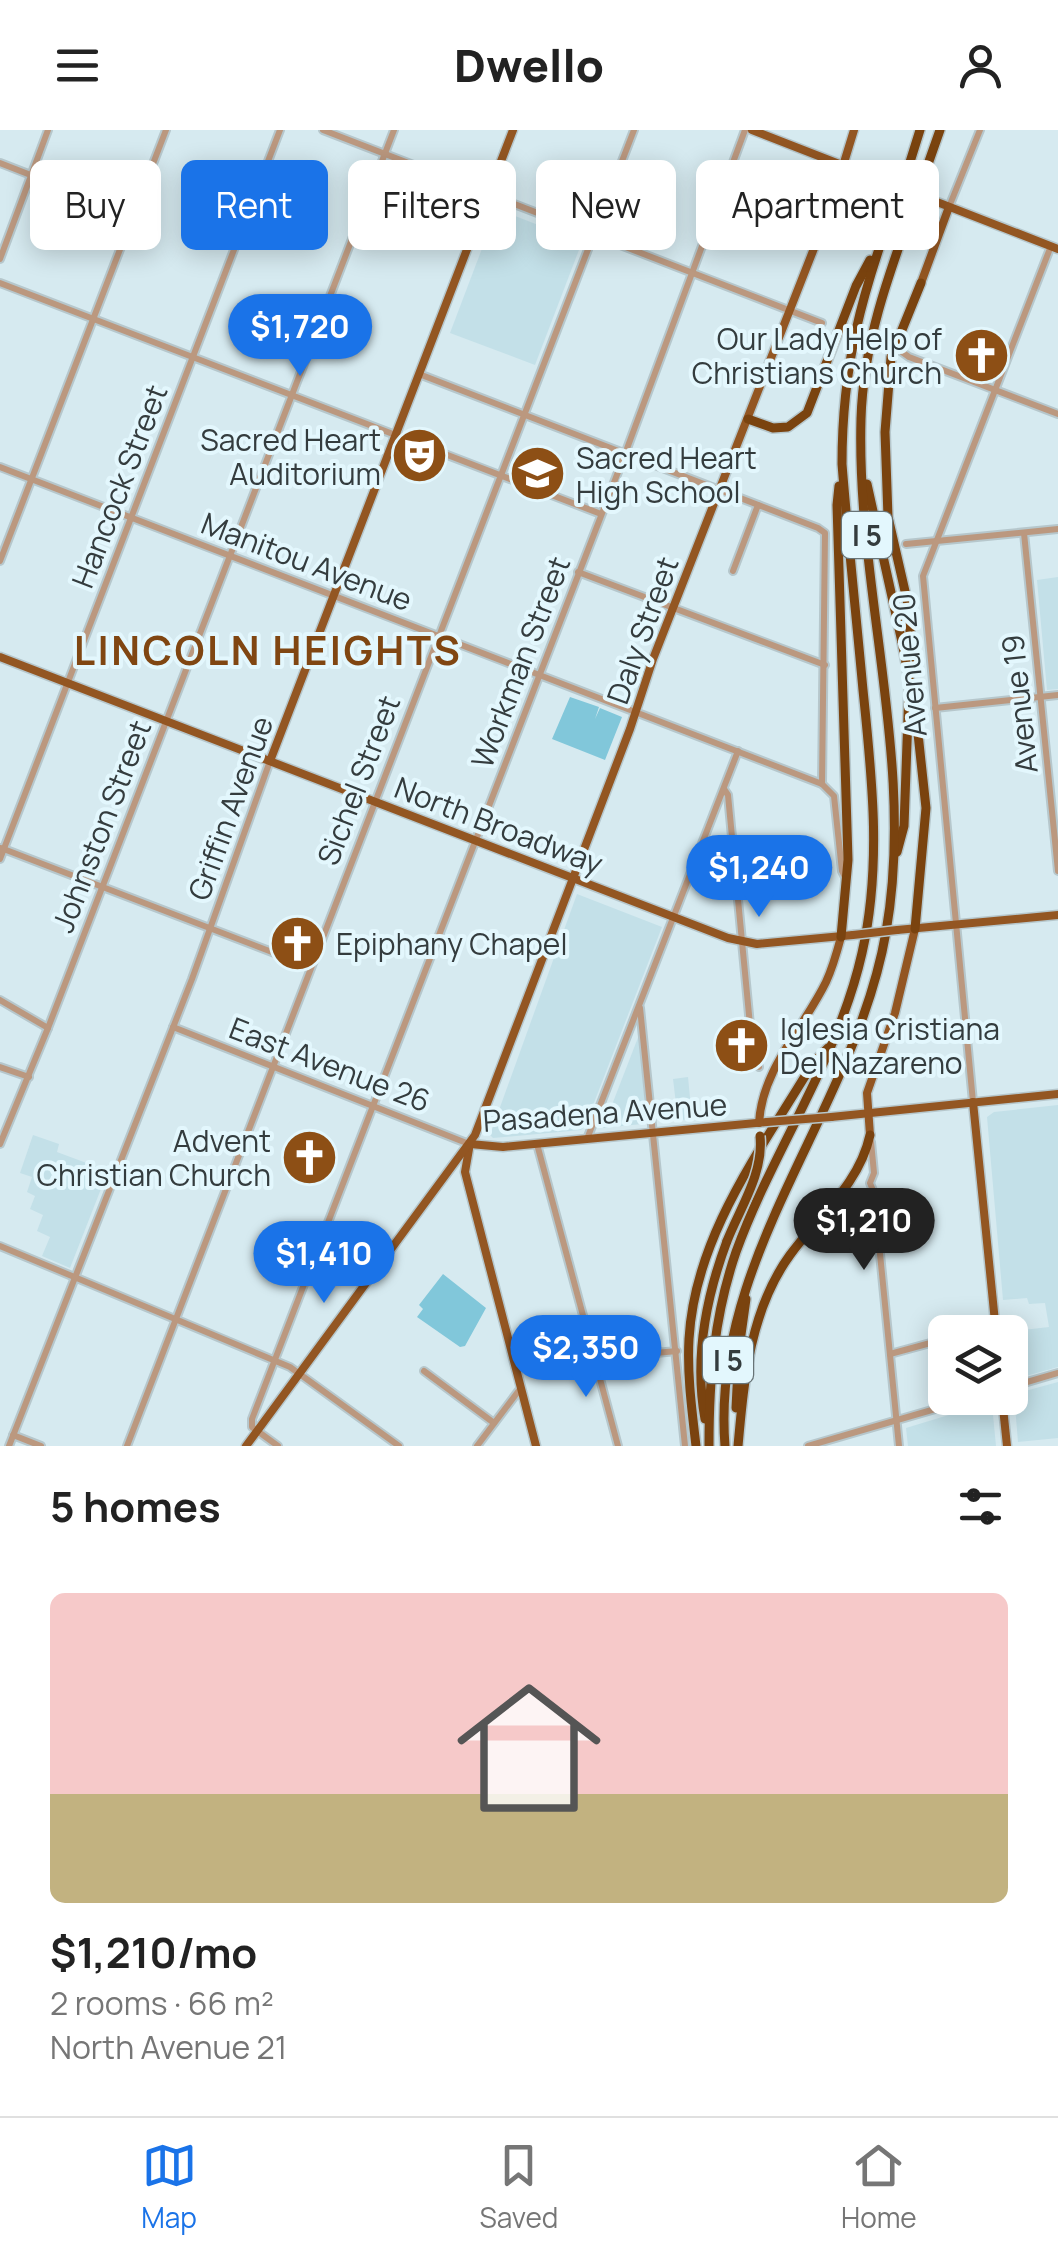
<!DOCTYPE html>
<meta charset="utf-8">
<style>
:root{--surface:#fff;--page:#f2f2f2;--text:#222;--muted:#767676;--line:#e0e0e0;--accent:#1a73e8}
body{margin:0;font-family:Manrope,sans-serif;background:var(--page);color:var(--text);height:100vh;display:flex;flex-direction:column;font-size:38px;white-space:nowrap}
*{box-sizing:border-box;margin:0}
p{font-size:32px;color:var(--muted)}
.icon{flex:none;width:55px;height:55px;fill:none;stroke:currentColor;stroke-width:2;stroke-linecap:round;stroke-linejoin:round}
.map{position:relative;height:1316px;overflow:hidden}
.sheet{display:flex;flex-direction:column;background:var(--surface);flex:1}
.sheet>*{flex:none}
.top-card{position:absolute;left:30px;top:30px;width:1000px;height:90px;display:flex;gap:20px}
.controls{position:absolute;left:928px;top:1185px;display:grid;gap:20px}
.controls a{display:grid;place-items:center;width:100px;height:100px;border-radius:15px;background:var(--surface);box-shadow:0 5px 25px #0003;font-size:50px}
.price{position:absolute;translate:-50% -85px;padding:0 22px;border-radius:35px;background:var(--accent);color:#fff;font-size:32px;line-height:65px;filter:drop-shadow(0 2px 5px #0008)}
.price::after{content:'';position:absolute;left:50%;top:60px;width:30px;height:22px;margin-left:-15px;background:inherit;clip-path:polygon(0 0,100% 0,50% 100%)}
.price.selected{background:#222;color:#fff}
ul{padding:0;list-style:none}
li{display:grid;align-content:center;gap:20px;height:530px;padding:0 50px}
li+li{border-top:2px solid var(--line)}
li span{display:grid;place-items:center;height:310px;border-radius:15px;color:#555}
li>.icon{margin-inline-start:auto}
span .icon{width:180px;height:180px;fill:#fffc;stroke-width:1}
li b{font-size:42px}
h2{display:flex;justify-content:space-between;align-items:center;height:120px;padding:0 50px;font-size:42px}
.chip{padding:0 35px;border-radius:15px;background:var(--surface);box-shadow:0 5px 25px #0003;font-size:35px;line-height:90px}
.chip.selected{background:var(--accent);color:#fff}
header{display:flex;justify-content:space-between;align-items:center;height:130px;padding:0 50px;background:var(--surface);font-size:45px;font-weight:800}
.dock{display:flex;justify-content:space-around;align-items:center;height:140px;border-top:2px solid var(--line);background:var(--surface);font-size:28px;color:var(--muted)}
.dock a{display:grid;justify-items:center;gap:5px}
.dock .selected{color:var(--accent)}
.map>svg:first-child{display:block}
</style>
<header><svg class="icon" aria-label="menu" viewBox="0 0 24 24"><path d="M4 6h16M4 12h16M4 18h16"/></svg>Dwello<svg class="icon" aria-label="person" viewBox="0 0 24 24"><circle cx="12" cy="8" r="4"/><path d="M4 21q1-7 8-7t8 7"/></svg></header>
<div class="map">
<svg width="1058" height="1316" viewBox="0 0 1058 1316">
<rect width="100%" height="100%" fill="#d6eaf0"/>
<g fill="#c3e0e8">
<path d="M497 79 582 112 535 235 450 203Z"/>
<path d="M1058 447V559L1047 560 1037 450Z"/>
<path d="M577 764 662 797 585 996 581 1000 493 1008 490 1005Z"/>
<path d="M639 905 646 989 642 994 603 998Z"/>
<path d="M688 947 692 989 678 990 673 949Z"/>
<path d="M1058 975V1237L1012 1250 1010 1202H1006L1049 1197 1045 1173 1029 1174 1027 1168 1003 1170 987 987 994 982Z"/>
<path d="M33 1005 59 1014 57 1022 108 1041 70 1138 42 1126 50 1107 37 1101 43 1085 30 1079 35 1066 27 1062 32 1047 20 1043Z"/>
<path d="M1058 1252V1308L1018 1312 1014 1264Z"/>
<path d="M988 1273 992 1275 996 1316H908L906 1298Z"/>
</g>
<g fill="#81c7da">
<path d="M570 567 599 577 595 589 600 578 622 587 605 630 552 609Z"/>
<path d="M443 1144 486 1178 465 1216 460 1217 417 1187 423 1179 419 1175Z"/>
</g>
<g fill="none" stroke-linecap="round" stroke-linejoin="round">
<defs>
<g id="minor">
<path d="M323 0 822 193"/>
<path d="M0 33 133 85"/>
<path d="M949 77 980 0"/>
<path d="M0 129 48 0"/>
<path d="M0 153 601 384"/>
<path d="M901 211 902 222 909 227 1058 284"/>
<path d="M419 244 818 398 825 403 822 654"/>
<path d="M0 337 822 654 834 666 842 741 846 749"/>
<path d="M1024 403 1058 741"/>
<path d="M906 414 1058 399"/>
<path d="M0 431 166 0"/>
<path d="M733 441 758 375"/>
<path d="M578 442 825 535"/>
<path d="M935 578 1058 565"/>
<path d="M724 659 728 665 752 916 759 937"/>
<path d="M1 718 311 837"/>
<path d="M0 729 280 0"/>
<path d="M0 870 48 898"/>
<path d="M640 878 685 1316"/>
<path d="M173 897 469 1014"/>
<path d="M0 937 29 947"/>
<path d="M973 972 923 446 1051 116"/>
<path d="M587 1009 738 621"/>
<path d="M871 1012 874 1043 870 1053 874 1063 899 1316"/>
<path d="M0 1014 48 898 394 0"/>
<path d="M537 1014 618 1316"/>
<path d="M0 1116 290 1237 399 1316"/>
<path d="M969 1202 995 1195"/>
<path d="M890 1224 945 1209"/>
<path d="M515 1236 677 1221"/>
<path d="M424 1241 494 1293"/>
<path d="M1010 1257 1058 1243"/>
<path d="M13 1305 41 1316"/>
<path d="M9 1316 192 849 270 631"/>
<path d="M127 1316 634 0"/>
<path d="M278 1316 252 1297V1289L625 324 745 0"/>
<path d="M477 1316 520 1259"/>
<path d="M808 1316 973 1268"/>
</g>
<g id="major">
<path d="M752 0 1058 119"/>
<path d="M921 153 949 77"/>
<path d="M0 527 728 808 757 814 853 805"/>
<path d="M270 631 513 0"/>
<path d="M897 800 1058 785"/>
<path d="M973 972 996 1202"/>
<path d="M831 987 1058 964"/>
<path d="M759 993C762 939 803 899 826 852 833 837 837 822 841 807"/>
<path d="M870 1005 867 963 895 883 915 799"/>
<path d="M470 1014 503 1017 767 992"/>
<path d="M469 1019 465 1042 536 1316"/>
<path d="M1002 1268 1007 1316"/>
<path d="M246 1316 475 1005 630 599 653 529 831 75 854 0"/>
</g>
<g id="highway">
<path d="M905 48 920 0"/>
<path d="M921 54 940 0"/>
<path d="M748 289 773 298 788 297 807 283 856 156 870 130"/>
<path d="M867 354 902 512"/>
<path d="M839 356 837 375 848 730 841 807"/>
<path d="M910 542V483L888 387 885 302 891 227 921 153"/>
<path d="M897 722 904 696 909 558"/>
<path d="M915 799 926 678 916 585"/>
<path d="M736 1278 739 1219 746 1169"/>
<path d="M705 1289C694 1229 706 1167 727 1111"/>
<path d="M696 1316C692 1281 687 1244 689 1209 695 1105 761 1020 813 933L828 918"/>
<path d="M709 1316C709 1249 714 1186 736 1122 773 1020 838 930 862 823 882 735 872 648 863 560 856 484 848 409 842 334 842 234 862 163 896 70"/>
<path d="M725 1316C710 1126 855 981 886 802 916 632 856 459 861 289 863 215 888 146 913 77"/>
<path d="M738 1316C744 1250 750 1180 790 1125 819 1085 859 1055 870 1005"/>
</g>
</defs>
<use href="#minor" stroke="#b6c7cc" stroke-width="10"/>
<use href="#major" stroke="#b6c7cc" stroke-width="11"/>
<use href="#highway" stroke="#b6c7cc" stroke-width="12"/>
<use href="#minor" stroke="#bb987f" stroke-width="6"/>
<use href="#major" stroke="#935622" stroke-width="8"/>
<use href="#highway" stroke="#7a430f" stroke-width="9"/>
<defs>
<g id="major-bridge">
<path d="M853 805 897 800"/>
<path d="M767 992 831 987"/>
</g>
<g id="highway-bridge">
<path d="M896 70 905 48"/>
<path d="M913 77 921 54"/>
<path d="M902 512 916 585"/>
<path d="M727 1111C740 1078 764 1043 760 1006"/>
</g>
</defs>
<use href="#major-bridge" stroke="#b6c7cc" stroke-width="11" stroke-linecap="butt"/>
<use href="#highway-bridge" stroke="#b6c7cc" stroke-width="12" stroke-linecap="butt"/>
<use href="#major-bridge" stroke="#935622" stroke-width="8"/>
<use href="#highway-bridge" stroke="#7a430f" stroke-width="9"/>
</g>
<defs>
<symbol id="church-disc" viewBox="-11 -11 22 22"><circle r="9.5" fill="#8d4f15" stroke="#e3f7fd"/><path d="M-1.2-6h2.4v3.5h3.3v2.4h-3.3V6h-2.4V-.1h-3.3v-2.4h3.3Z" fill="#fff"/></symbol>
<symbol id="theatre-disc" viewBox="-11 -11 22 22"><circle r="9.5" fill="#8d4f15" stroke="#e3f7fd"/><path d="M-5-5.5Q0-4 5-5.5V0Q5 5 0 6Q-5 5-5 0ZM-3.3-2.5H-1v1.5H-3.3ZM1-2.5H3.3v1.5H1ZM-2.8 1Q0 5.5 2.8 1Z" fill="#fff"/></symbol>
<symbol id="school-disc" viewBox="-11 -11 22 22"><circle r="9.5" fill="#8d4f15" stroke="#e3f7fd"/><path d="M0-5L7-2L0 1L-7-2ZM-4 1L0 2.5L4 1V4Q0 6-4 4Z" fill="#fff"/></symbol>
</defs>
<g fill-rule="evenodd">
<use href="#church-disc" x="950" y="194" width="63" height="63"/>
<use href="#theatre-disc" x="388" y="294" width="63" height="63"/>
<use href="#school-disc" x="506" y="312" width="63" height="63"/>
<use href="#church-disc" x="266" y="782" width="63" height="63"/>
<use href="#church-disc" x="710" y="884" width="63" height="63"/>
<use href="#church-disc" x="278" y="996" width="63" height="63"/>
</g>
<g text-anchor="middle" dominant-baseline="central" stroke-width="8" stroke-linejoin="round" paint-order="stroke">
<g fill="#e3f7fd" stroke="#687477" stroke-width="2.5">
<rect x="842" y="382" width="50" height="46" rx="8"/>
<rect x="703" y="1207" width="50" height="46" rx="8"/>
</g>
<g font-size="28" font-weight="bold" fill="#343c3e">
<text x="867" y="405">I 5</text>
<text x="728" y="1230">I 5</text>
</g>
<g font-size="30" fill="#343c3e" stroke="#e3f7fd" text-anchor="end">
<text x="942" y="208">Our Lady Help of<tspan x="942" dy="34">Christians Church</tspan></text>
<text x="381" y="309">Sacred Heart<tspan x="381" dy="34">Auditorium</tspan></text>
<text x="576" y="327" text-anchor="start">Sacred Heart<tspan x="576" dy="34">High School</tspan></text>
<text x="336" y="813" text-anchor="start">Epiphany Chapel</text>
<text x="780" y="898" text-anchor="start">Iglesia Cristiana<tspan x="780" dy="34">Del Nazareno</tspan></text>
<text x="271" y="1010">Advent<tspan x="271" dy="34">Christian Church</tspan></text>
</g>
<g font-size="30" fill="#343c3e" stroke="#e3f7fd">
<text transform="translate(119 356) rotate(-69)">Hancock Street</text>
<text transform="translate(307 431) rotate(21)">Manitou Avenue</text>
<text transform="translate(642 500) rotate(-70)">Daly Street</text>
<text transform="translate(520 532) rotate(-69)">Workman Street</text>
<text transform="translate(909 535) rotate(-95)">Avenue 20</text>
<text transform="translate(1019 574) rotate(-96)">Avenue 19</text>
<text transform="translate(358 650) rotate(-69)">Sichel Street</text>
<text transform="translate(230 678) rotate(-70)">Griffin Avenue</text>
<text transform="translate(499 695) rotate(21)">North Broadway</text>
<text transform="translate(101 696) rotate(-69)">Johnston Street</text>
<text transform="translate(330 934) rotate(21)">East Avenue 26</text>
<text transform="translate(605 982) rotate(-4)">Pasadena Avenue</text>
</g>
<g font-size="40" font-weight="bold" letter-spacing="2.5" fill="#804612" stroke="#e3f7fd">
<text x="268" y="519">LINCOLN HEIGHTS</text>
</g>
</g>
</svg>
<div class="controls">
<a><svg class="icon" aria-label="layers" viewBox="0 0 24 24"><path d="M12 4l9 5-9 5-9-5zM3 14l9 5 9-5"/></svg></a>
</div>
<b class="price" style="left:300px;top:249px">$1,720</b>
<b class="price" style="left:759px;top:790px">$1,240</b>
<b class="price selected" style="left:864px;top:1143px">$1,210</b>
<b class="price" style="left:324px;top:1176px">$1,410</b>
<b class="price" style="left:586px;top:1270px">$2,350</b>
<div class="top-card">
<a class="chip">Buy</a>
<a class="chip selected">Rent</a>
<a class="chip">Filters</a>
<a class="chip">New</a>
<a class="chip">Apartment</a>
</div>
</div>
<section class="sheet">
<h2>5 homes<svg class="icon" aria-label="filters" viewBox="0 0 24 24"><path d="M4 7h16M4 17h16"/><circle cx="9" cy="7" r="2"/><circle cx="15" cy="17" r="2"/></svg></h2>
<ul>
<li><span style="background:linear-gradient(#f6c9c9 65%,#c2b280 0)"><svg class="icon" aria-label="home" viewBox="0 0 24 24"><path d="M3 11l9-7 9 7M6 9v11h12V9"/></svg></span><div><b>$1,210/mo</b><p>2 rooms · 66 m²</p><p>North Avenue 21</p></div></li>
</ul>
</section>
<nav class="dock">
<a class="selected"><svg class="icon" aria-label="map" viewBox="0 0 24 24"><path d="M3 6l6-2 6 2 6-2v14l-6 2-6-2-6 2zM9 4v14M15 6v14"/></svg>Map</a>
<a><svg class="icon" aria-label="saved" viewBox="0 0 24 24"><path d="M7 4h10v16l-5-4-5 4z"/></svg>Saved</a>
<a><svg class="icon" aria-label="home" viewBox="0 0 24 24"><path d="M3 11l9-7 9 7M6 9v11h12V9"/></svg>Home</a>
</nav>
